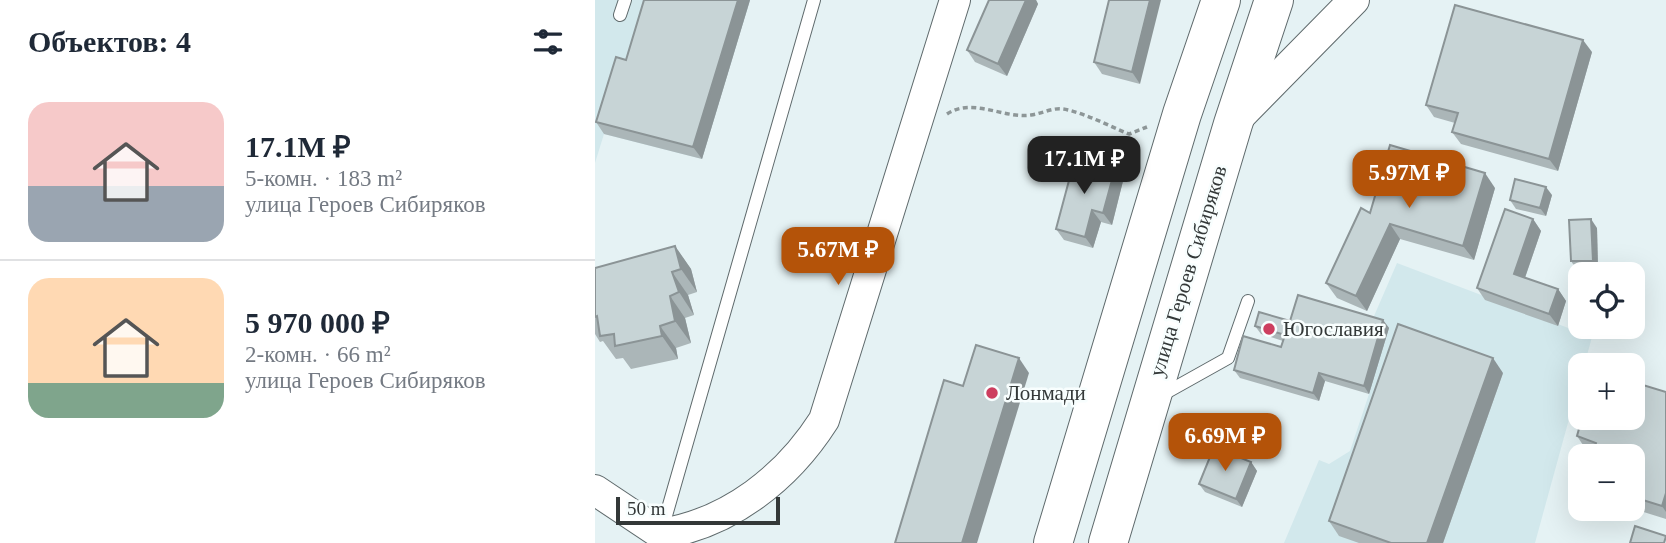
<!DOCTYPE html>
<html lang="ru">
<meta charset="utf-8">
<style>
:root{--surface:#fff;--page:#f2f2f3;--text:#1f2937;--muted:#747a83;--line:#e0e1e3;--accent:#b45309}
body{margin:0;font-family:"Times New Roman",serif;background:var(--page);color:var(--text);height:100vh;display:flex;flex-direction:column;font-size:26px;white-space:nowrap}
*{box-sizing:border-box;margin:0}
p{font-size:23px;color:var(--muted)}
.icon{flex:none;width:38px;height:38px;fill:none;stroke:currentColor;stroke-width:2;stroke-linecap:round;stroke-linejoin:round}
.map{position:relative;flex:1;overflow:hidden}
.panel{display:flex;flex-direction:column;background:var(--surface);width:595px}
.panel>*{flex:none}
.controls{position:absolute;left:973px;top:262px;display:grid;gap:14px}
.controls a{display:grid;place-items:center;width:77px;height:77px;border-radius:14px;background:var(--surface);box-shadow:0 7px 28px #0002;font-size:35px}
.scale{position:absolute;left:21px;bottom:18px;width:164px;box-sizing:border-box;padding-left:7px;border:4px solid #333838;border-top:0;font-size:19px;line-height:24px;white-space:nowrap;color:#333838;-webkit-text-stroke:5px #f8fefe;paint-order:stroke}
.price{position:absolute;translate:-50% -60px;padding:0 16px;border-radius:14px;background:var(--accent);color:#fff;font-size:23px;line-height:46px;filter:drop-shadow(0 2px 4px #0008)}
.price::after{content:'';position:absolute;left:50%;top:42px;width:21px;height:16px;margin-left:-10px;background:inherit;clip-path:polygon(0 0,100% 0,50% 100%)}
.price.selected{background:#222;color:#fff}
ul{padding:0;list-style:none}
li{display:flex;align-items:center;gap:21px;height:175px;padding:0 28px}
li+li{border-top:2px solid var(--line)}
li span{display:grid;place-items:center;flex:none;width:196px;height:140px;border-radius:21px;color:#555}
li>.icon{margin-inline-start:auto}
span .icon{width:84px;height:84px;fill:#fffc;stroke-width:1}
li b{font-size:30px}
h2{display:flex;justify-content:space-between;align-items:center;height:84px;padding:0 28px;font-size:30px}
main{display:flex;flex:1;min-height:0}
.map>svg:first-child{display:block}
</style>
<main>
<section class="panel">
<h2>Объектов: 4<svg class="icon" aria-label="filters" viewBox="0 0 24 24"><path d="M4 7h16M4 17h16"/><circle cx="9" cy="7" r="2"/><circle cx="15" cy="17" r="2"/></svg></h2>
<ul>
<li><span style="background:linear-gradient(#f6c9c9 60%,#9aa5b1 0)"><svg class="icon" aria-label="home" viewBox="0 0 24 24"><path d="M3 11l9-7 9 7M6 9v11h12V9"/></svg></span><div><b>17.1M ₽</b><p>5-комн. · 183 m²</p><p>улица Героев Сибиряков</p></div></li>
<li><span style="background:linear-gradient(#ffd9b3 75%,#7fa58c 0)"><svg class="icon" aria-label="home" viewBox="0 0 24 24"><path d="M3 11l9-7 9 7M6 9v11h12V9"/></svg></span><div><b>5 970 000 ₽</b><p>2-комн. · 66 m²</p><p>улица Героев Сибиряков</p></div></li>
</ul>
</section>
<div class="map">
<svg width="1071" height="543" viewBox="0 0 1071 543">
<rect width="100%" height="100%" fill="#e5f2f4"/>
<g fill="#d2e8ec">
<path d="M0 0H155L107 159 9 134 0 163Z"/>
<path d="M802 263 997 337 989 366H985V379L940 543H689L724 460 734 464 755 451 774 394 776 323Z"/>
</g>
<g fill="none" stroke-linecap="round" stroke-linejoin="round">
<defs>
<g id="service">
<path d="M25 15 30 0"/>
<path d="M565 396 633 358 653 301"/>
<path d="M66 533 219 0"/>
</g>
<g id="tertiary">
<path d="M640 121 759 0"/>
<path d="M0 490 66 534"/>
<path d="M66 534C135 523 192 478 229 420L360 0"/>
</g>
<g id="trunk">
<path d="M458 543 587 114 626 0"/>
<path d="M513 543 638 124 679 0"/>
</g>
</defs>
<use href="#service" stroke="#5f6a6c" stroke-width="14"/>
<use href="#tertiary" stroke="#5f6a6c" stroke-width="32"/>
<use href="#trunk" stroke="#5f6a6c" stroke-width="40"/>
<path stroke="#8d9697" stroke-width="3.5" stroke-dasharray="5 3.5" stroke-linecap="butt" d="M352 114C378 97 408 119 436 115 450 113 459 106 473 110 494 115 514 126 534 134L552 127"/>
<use href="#service" stroke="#fff" stroke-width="12"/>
<use href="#tertiary" stroke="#fff" stroke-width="30"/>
<use href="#trunk" stroke="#fff" stroke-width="38"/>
</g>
<g fill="#abb6b8">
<path d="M49 0H155L107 159 9 134 1 122 31 60Z"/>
<path d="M394 0H441L443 4 412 76 380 62 372 50Z"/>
<path d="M514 0 545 84 507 74 499 62Z"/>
<path d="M997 52 963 171 866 144 857 132 860 123 839 117 831 105Z"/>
<path d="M520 169 528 181 517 225 506 222 498 248 469 240 461 229Z"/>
<path d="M900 188 879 260 805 239 772 311 742 298 731 283 775 213Z"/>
<path d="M957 195 951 216 921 209 915 200Z"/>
<path d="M938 219 946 231 930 278 963 289 971 301 963 326 890 300 882 288Z"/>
<path d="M1002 228 1003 269 982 270 976 261Z"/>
<path d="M80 246 96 269 102 292 93 295 99 315 90 318 96 343 81 348 83 359 36 369 28 358 21 359 8 341 5 342 0 334V268Z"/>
<path d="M788 320 794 328 774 394 730 381 724 401 645 378 639 370 686 347 688 341 666 334 660 326 695 321Z"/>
<path d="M908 373 848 543H764L744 536 734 521Z"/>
<path d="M1071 392V519L1039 509 1038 508V457L998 453 992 451 982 436Z"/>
<path d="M656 462 662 471 647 507 610 492 604 484Z"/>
</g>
<g fill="#8b9496">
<path d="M143 0H155L107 159 98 147Z"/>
<path d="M431 0H441L443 4 412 76 403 64Z"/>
<path d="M555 0H566L545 84 537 72Z"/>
<path d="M988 40 997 52 963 171 954 159Z"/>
<path d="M520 169 528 181 517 225 508 213Z"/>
<path d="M890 173 900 188 879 260 868 246Z"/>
<path d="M951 187 957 195 951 216 945 208Z"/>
<path d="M497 210 506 222 498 248 490 237Z"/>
<path d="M938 219 946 231 927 286 919 274Z"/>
<path d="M996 219 1002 228 1003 269 998 261Z"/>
<path d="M795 224 805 239 772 311 761 296Z"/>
<path d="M80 246 96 269 102 292 86 269Z"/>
<path d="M77 272 93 295 99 315 84 292Z"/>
<path d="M963 289 971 301 963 326 954 314Z"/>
<path d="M75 296 90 318 96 343 80 321Z"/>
<path d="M788 320 794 328 774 394 769 386Z"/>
<path d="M65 326 81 348 83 359 67 336Z"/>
<path d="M424 358 434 373 382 543H367Z"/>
<path d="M898 358 908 373 848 543H832Z"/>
<path d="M724 373 730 381 724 401 718 393Z"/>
<path d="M656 462 662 471 647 507 641 499Z"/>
<path d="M1071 493V512L1067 506Z"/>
</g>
<g fill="#c7d4d6" stroke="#8b9496" stroke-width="2">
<path d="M49 0H143L98 147 1 122 21 57 31 60Z"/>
<path d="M394 0H431L403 64 372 50Z"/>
<path d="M514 0H555L537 72 499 62Z"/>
<path d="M860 5 988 40 954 159 857 132 863 113 831 105Z"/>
<path d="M795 145 890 173 868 246 795 224 761 296 731 283 766 208 775 213Z"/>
<path d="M480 158 520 169 508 213 497 210 490 237 461 229Z"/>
<path d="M920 179 951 187 945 208 915 200Z"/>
<path d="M910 209 938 219 919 274 963 289 954 314 882 288Z"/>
<path d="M996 219 998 261H976L974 220Z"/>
<path d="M80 246 86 269 77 272 84 292 75 296 80 321 65 326 67 336 20 346 19 334 5 336 2 316 0 317V268Z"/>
<path d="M703 295 788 320 769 386 724 373 718 393 639 370 648 336 686 347 690 335 660 326 664 312 695 321Z"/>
<path d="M803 324 898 358 832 543H796L734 521Z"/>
<path d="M381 345 424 358 367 543H300L349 380 368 386Z"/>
<path d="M1038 382 1071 392V493L1067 506 1038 497V457H997L1001 443 982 436 987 418H1038Z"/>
<path d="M619 447 656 462 641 499 604 484Z"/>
<path d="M1040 526 1071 536 1069 543H1035Z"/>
</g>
<g fill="#cd3e5f" stroke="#f8fefe" stroke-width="2.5">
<circle cx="674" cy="329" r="7"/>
<circle cx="397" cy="393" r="7"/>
</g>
<g text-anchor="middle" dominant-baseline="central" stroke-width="5" stroke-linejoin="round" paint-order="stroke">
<g font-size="21" fill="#333838" stroke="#f8fefe">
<text transform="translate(593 271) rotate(-73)">улица Героев Сибиряков</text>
</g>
<g font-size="21" fill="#333838" stroke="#f8fefe" text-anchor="start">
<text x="688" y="329">Югославия</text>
<text x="411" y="393">Лонмади</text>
</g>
</g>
</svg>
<div class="controls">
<a><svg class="icon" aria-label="locate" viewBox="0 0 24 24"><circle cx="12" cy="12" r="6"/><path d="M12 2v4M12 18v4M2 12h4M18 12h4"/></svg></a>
<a>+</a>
<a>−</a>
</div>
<div class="scale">50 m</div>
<b class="price selected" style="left:489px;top:196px">17.1M ₽</b>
<b class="price" style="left:814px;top:210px">5.97M ₽</b>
<b class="price" style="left:243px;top:287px">5.67M ₽</b>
<b class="price" style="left:630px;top:473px">6.69M ₽</b>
</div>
</main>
